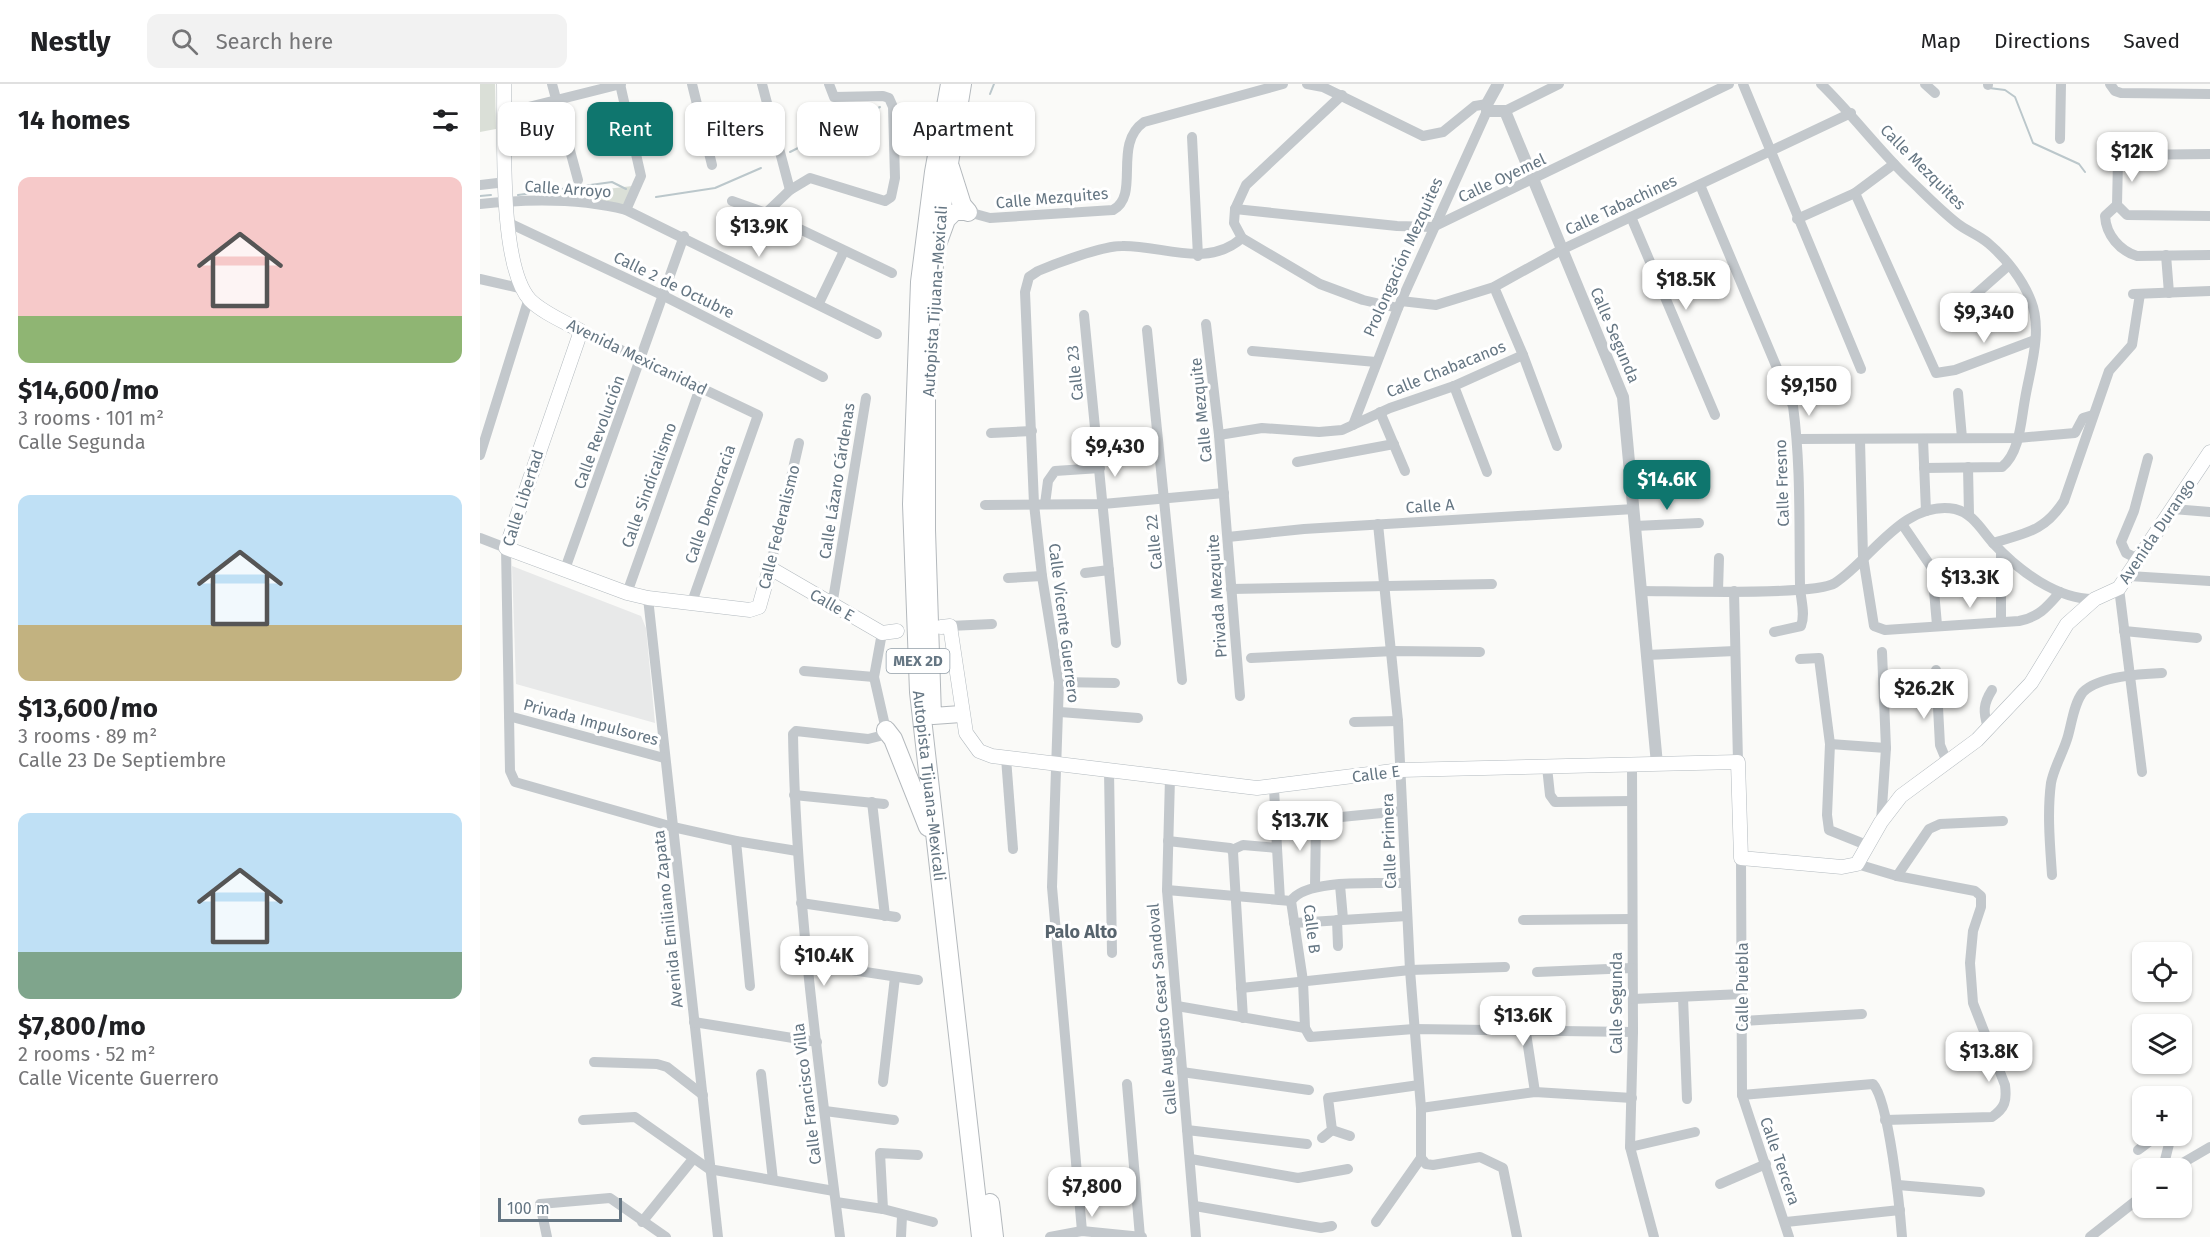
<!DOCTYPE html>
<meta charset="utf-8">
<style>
:root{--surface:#fff;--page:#f2f2f2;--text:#202124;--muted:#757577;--line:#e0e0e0;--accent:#0f766e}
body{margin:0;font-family:"Fira Sans",sans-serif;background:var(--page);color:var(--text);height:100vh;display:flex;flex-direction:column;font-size:22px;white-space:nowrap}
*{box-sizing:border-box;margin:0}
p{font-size:20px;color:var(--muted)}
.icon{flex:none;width:33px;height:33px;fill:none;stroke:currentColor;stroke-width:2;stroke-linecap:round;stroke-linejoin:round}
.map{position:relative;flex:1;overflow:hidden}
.panel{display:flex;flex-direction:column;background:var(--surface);width:480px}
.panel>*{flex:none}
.guide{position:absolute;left:18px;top:18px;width:570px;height:54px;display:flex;gap:12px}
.controls{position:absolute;left:1652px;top:858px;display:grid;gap:12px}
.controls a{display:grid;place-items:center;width:60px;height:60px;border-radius:12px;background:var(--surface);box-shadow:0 2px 4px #0004;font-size:30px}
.scale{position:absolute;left:18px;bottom:15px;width:124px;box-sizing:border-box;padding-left:6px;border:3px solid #657683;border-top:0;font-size:16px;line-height:21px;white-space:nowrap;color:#657683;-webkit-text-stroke:4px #fff;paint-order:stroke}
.price{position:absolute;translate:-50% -51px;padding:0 14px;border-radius:12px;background:#fff;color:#222;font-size:20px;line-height:39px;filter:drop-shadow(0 2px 3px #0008)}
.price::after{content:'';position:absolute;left:50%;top:36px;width:18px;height:14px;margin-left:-9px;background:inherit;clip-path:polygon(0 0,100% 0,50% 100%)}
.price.on{background:var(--accent);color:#fff}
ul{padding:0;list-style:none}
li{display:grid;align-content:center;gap:12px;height:318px;padding:0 18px}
li span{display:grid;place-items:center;height:186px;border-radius:12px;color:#555}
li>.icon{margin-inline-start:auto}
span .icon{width:108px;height:108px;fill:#fffc;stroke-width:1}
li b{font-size:26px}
h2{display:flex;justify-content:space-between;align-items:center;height:72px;padding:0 18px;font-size:26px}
.tag{padding:0 21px;border-radius:12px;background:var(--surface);box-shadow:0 2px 4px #0004;font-size:21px;line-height:54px}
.tag.on{background:var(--accent);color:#fff}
header{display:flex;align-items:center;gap:36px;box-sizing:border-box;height:84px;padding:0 30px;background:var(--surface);border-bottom:2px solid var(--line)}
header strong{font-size:28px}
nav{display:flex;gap:33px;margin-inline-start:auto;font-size:21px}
.search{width:420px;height:54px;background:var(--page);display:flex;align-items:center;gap:15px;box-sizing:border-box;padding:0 21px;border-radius:12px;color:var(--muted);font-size:22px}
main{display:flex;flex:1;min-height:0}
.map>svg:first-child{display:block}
</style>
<header>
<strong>Nestly</strong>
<div class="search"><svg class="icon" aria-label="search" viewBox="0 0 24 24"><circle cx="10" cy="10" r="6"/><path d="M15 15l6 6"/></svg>Search here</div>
<nav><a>Map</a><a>Directions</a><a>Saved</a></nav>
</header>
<main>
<section class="panel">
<h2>14 homes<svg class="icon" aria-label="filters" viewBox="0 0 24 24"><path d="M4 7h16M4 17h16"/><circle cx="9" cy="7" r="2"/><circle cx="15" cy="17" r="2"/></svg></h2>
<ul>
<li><span style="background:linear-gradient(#f6c9c9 75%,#8fb573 0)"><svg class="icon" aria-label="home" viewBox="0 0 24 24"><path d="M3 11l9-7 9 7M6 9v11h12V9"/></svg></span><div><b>$14,600/mo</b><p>3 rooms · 101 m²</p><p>Calle Segunda</p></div></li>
<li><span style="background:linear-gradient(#bfe0f5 70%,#c2b280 0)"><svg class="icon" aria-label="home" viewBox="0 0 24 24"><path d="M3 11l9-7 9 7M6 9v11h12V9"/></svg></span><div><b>$13,600/mo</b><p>3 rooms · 89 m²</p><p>Calle 23 De Septiembre</p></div></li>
<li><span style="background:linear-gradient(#bfe0f5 75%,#7fa58c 0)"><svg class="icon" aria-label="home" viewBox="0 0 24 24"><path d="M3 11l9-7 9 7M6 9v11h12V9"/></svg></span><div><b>$7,800/mo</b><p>2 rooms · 52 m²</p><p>Calle Vicente Guerrero</p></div></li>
</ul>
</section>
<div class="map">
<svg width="1730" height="1153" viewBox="0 0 1730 1153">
<rect width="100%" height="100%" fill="#fafaf8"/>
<path fill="#e8e9e9" d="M32 482 161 532 166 544 175 639 36 600Z"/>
<g fill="#dadfd7">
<path d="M0 0H15L16 45 0 48Z"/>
<path d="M161 101 148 125 32 116Z"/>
</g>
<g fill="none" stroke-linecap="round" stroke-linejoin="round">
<g stroke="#bbc7cb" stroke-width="2">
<path d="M1509 4 1525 6 1535 13 1553 59 1599 80 1605 88"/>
<path d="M510 10 514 0"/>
<path d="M310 68 400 23"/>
<path d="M38 111 132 98 146 105"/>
<path d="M0 112 11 111"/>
<path d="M176 113 235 104 281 84"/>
</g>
<defs>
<g id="secondary">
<path d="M24 0C25 48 18 181 50 216 63 229 85 238 101 247L26 464 147 509 168 514 270 526 279 523 290 484 402 549 417 547"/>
<path d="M461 543 470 542 486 649 499 667 512 672 777 704 921 686 1258 678 1261 774 1362 783 1377 780 1401 738 1421 712 1497 656 1551 599 1587 540 1615 515 1639 504 1730 368"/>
</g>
<path id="trunk" d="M481 630 453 632 447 446V303L456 166 467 136 475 128H488"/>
<g id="motorway">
<path id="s1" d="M470 0 454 88 440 198 432 420 439 608 501 1153"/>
<path d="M470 83 482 121 488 128"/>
<path d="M461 128 482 0"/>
<path d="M406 646 413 655 448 743"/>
<path d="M510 1119 514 1153"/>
</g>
</defs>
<use href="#secondary" stroke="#b3babf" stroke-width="15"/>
<use href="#trunk" stroke="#b4b9bd" stroke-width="18"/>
<use href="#motorway" stroke="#b4b9bd" stroke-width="20"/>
<g stroke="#c3c8cc" stroke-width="10">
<path d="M72 0 98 96"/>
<path d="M140 0 161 92 146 126"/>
<path d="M212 0 232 81"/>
<path d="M282 0 310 106"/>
<path d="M827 0 843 3 943 52 963 48 995 22 1007 20"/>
<path d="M1263 0 1381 285"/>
<path d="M1341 0C1372 30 1397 64 1428 94 1444 109 1460 126 1478 140 1487 147 1499 151 1508 159 1526 174 1543 196 1551 217 1563 247 1550 285 1545 315 1541 336 1540 369 1522 383L1444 384"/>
<path d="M1445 0 1455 9"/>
<path d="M1630 0 1635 7 1641 9 1730 10"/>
<path d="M1508 1V0"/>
<path d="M862 11 766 101 755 125 754 139 762 154 840 200 883 216 918 224"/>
<path d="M1025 27 1079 0"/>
<path d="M25 29 141 0"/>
<path d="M712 53 718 172"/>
<path d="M1580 55 1581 0"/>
<path d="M1730 70 1641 71 1638 76 1637 121 1647 131 1730 132"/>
<path d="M0 101 26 98"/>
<path d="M1220 101 1313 322C1321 381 1319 441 1320 501 1320 514 1326 529 1321 542L1294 548"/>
<path d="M1375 109 1456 289 1475 286 1555 256"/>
<path d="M252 117 286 129 412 189"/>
<path d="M0 120C48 115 100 114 146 126L397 250"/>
<path d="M1637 121 1625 132C1626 151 1640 167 1657 172L1730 171"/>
<path d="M755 125 917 142 953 143 1249 0"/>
<path d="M488 128 510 134 633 126C661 111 632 60 664 38L803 0"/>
<path d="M286 129 310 106 330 94 405 117 411 113 415 94 413 23 409 14 403 12 354 13 349 0"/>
<path d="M1151 133 1235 331"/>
<path d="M1317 135 1375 109 1414 80"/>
<path d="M29 139 182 211 343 293"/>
<path d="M1686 171 1689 209"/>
<path d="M0 195 44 205"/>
<path d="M1014 203 1043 271 1077 362"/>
<path d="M1653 210 1730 207"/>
<path d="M921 217 956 221 1014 203 1081 166 1371 29"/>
<path d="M339 219 364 167"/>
<path d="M1486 219 1529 181"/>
<path d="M604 231 636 559"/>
<path d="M726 240 739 351 760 612"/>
<path d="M667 246 702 596"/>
<path d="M101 247 278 331 212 518"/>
<path d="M772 267 896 278"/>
<path d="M974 302 1007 388"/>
<path d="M1478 309 1482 354"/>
<path d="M900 328 925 387"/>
<path d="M873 341 918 224 1007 27"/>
<path d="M511 349 552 347"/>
<path d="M739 351 782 344 839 348 862 346 910 324 974 302 1043 271"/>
<path d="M1317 355 1538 354 1595 349 1603 334 1613 331"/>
<path d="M1443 355 1446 427"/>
<path d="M1380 356 1383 473 1394 542 1405 546 1539 537C1559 533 1567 523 1580 508"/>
<path d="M0 371 49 214"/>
<path d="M817 378 914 360"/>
<path d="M1488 383 1489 430"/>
<path d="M565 420 568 397 575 387 620 384"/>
<path d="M505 421 623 420 744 409"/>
<path d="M1693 425 1730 428"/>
<path d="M898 440 918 637 930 886 941 1024V1074"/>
<path d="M1422 440 1452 484 1457 541"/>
<path d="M1155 442 1219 439"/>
<path d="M748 453 824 445 1154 425"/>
<path d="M0 454 26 464 30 687 35 698 193 743 256 757 317 767"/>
<path d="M1513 459C1545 449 1564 448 1584 417L1629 287 1652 261 1660 210"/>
<path d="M1660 476 1646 469 1641 458 1654 427 1668 374"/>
<path d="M290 484 319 359"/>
<path d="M85 485 204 152"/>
<path d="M605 489 629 486"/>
<path d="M1649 492 1730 497"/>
<path d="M528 494 562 492"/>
<path d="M1639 504 1662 688"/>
<path d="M751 505 1012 500"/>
<path d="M1161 507C1193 507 1335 512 1355 499 1392 475 1423 416 1475 425 1493 429 1502 447 1514 460 1539 487 1578 516 1615 515"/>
<path d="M1238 507 1239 474"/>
<path d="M1254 507 1258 678"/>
<path d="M147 509 220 304"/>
<path d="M168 514 238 1153"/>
<path d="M352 522 386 314"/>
<path d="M1521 538V468"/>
<path d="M470 542 512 540"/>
<path d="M1644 547 1717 554"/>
<path d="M1167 571 1255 567"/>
<path d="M771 574 914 567 1000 568"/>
<path d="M1320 575 1339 574 1350 660 1347 731 1349 746 1389 762"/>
<path d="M1456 586 1460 661 1467 678"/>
<path d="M324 587 394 593"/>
<path d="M579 598 635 599"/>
<path d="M580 628 658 634"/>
<path d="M29 632 184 674"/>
<path d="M874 638 918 637"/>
<path d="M1508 644C1503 628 1503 620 1512 606"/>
<path d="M1350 660 1406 664"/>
<path d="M526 674 533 765"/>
<path d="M1152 682 1153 948 1150 1063 1174 1153"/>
<path d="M1067 683 1070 711 1075 718 1151 717"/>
<path d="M629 687 632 869"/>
<path d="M690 694 687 806 716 1153"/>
<path d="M314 711 404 720"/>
<path d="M392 718 405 832"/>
<path d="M1401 738 1406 664 1402 568"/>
<path d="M256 757 270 902"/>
<path d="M688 757 750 764 753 768 763 934"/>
<path d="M797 764 800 816"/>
<path d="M752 766 763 761 797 764 794 704"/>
<path d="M1261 774 1262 1011 1309 1153"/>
<path d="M1377 780 1417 792 1495 807 1501 812V823L1493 847 1490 879 1493 919 1525 1001C1527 1017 1525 1024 1512 1033L1405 1036"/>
<path d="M1572 791C1570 761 1567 729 1571 699 1574 683 1584 667 1588 652 1592 638 1594 619 1603 608 1619 592 1661 590 1682 589"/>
<path d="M1417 792 1449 745 1460 740 1523 737"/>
<path d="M925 799C898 800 826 794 811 817L823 897 825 944 830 953 934 945 1153 948"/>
<path d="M860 801 863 835"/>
<path d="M835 802 836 739 841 735 922 727"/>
<path d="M687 806 811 817"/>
<path d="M321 819 416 833"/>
<path d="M857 836 858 862"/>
<path d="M1043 836 1151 835"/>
<path d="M814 839 927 832"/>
<path d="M326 879 438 896"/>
<path d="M1057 888 1152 884"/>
<path d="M761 904 930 886 1025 883"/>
<path d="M1203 913 1207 1015"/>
<path d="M1153 915 1262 910"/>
<path d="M697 922 825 944"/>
<path d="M1263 937 1382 930"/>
<path d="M214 938 337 958"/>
<path d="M1046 949 1055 1008"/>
<path d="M114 978 177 980 187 983 223 1011"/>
<path d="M702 988 829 1006"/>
<path d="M281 990 293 1096"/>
<path d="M403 998 415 893"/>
<path d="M647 1000 660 1153"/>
<path d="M1262 1011 1393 1000C1409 1017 1420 1126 1422 1153"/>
<path d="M941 1024 1055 1008 1152 1014"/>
<path d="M345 1027 414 1036"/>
<path d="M103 1036 155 1033 229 1085 354 1107"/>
<path d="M707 1046 827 1060"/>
<path d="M852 1046 870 1052"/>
<path d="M842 1054 852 1046 848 1014 939 1001"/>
<path d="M1150 1063 1215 1048"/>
<path d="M1658 1066 1677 1052"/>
<path d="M941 1074 946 1080 953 1081 1000 1073 1023 1084 1037 1153"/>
<path d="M711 1075 818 1094 868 1085"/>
<path d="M1683 1084 1691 1052"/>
<path d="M1694 1084 1730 1063"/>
<path d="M1240 1100 1286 1080"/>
<path d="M1418 1101 1500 1108"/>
<path d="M356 1118 403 1125 453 1138"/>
<path d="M715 1122 841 1144 852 1142"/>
<path d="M403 1125 400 1069 438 1071"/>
<path d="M162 1138 213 1075"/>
<path d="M896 1138 941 1074"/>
<path d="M1306 1138 1420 1126"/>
<path d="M602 1147 572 803 579 598 562 492 554 420 545 208 549 193 558 187C577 179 622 162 642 162 682 161 727 185 762 154"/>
<path d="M67 1153 60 1120 130 1114 186 1153"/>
<path d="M360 1153C339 986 316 819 313 650L316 647 388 655 400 652 406 646 394 593 402 549"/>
<path d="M421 1153 422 1132"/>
<path d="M570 1153 602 1147 662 1153"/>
<path d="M1610 1153 1662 1112"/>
</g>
<path stroke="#c3c8cc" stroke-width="12" d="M1018 0 1007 20V27H1025L1143 313 1177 680"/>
<use href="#secondary" stroke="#fff" stroke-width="14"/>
<use href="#trunk" stroke="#fff" stroke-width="16"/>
<use href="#motorway" stroke="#fff" stroke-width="18"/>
</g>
<g text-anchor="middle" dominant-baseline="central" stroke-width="6" stroke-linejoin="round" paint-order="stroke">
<rect fill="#fff" stroke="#939fa8" stroke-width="1.5" x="406.5" y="565" width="63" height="24" rx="4.5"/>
<g font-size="15" font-weight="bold" fill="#657683">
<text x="438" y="577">MEX 2D</text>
</g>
<g font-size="16" fill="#657683" stroke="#fff">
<text transform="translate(1443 83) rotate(45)">Calle Mezquites</text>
<text transform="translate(1022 94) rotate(-25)">Calle Oyemel</text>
<text transform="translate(88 105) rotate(4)">Calle Arroyo</text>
<text transform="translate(572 114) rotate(-5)">Calle Mezquites</text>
<text transform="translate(1141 121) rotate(-25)">Calle Tabachines</text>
<text transform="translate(923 173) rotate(-66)">Prolongación Mezquites</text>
<text transform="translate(194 201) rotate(26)">Calle 2 de Octubre</text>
<text transform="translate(455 217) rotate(-86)">Autopista Tijuana-Mexicali</text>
<text transform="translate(1135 251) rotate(67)">Calle Segunda</text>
<text transform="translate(157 273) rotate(26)">Avenida Mexicanidad</text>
<text transform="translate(966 285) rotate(-22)">Calle Chabacanos</text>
<text transform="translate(595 289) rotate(-96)">Calle 23</text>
<text transform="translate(721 326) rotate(-96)">Calle Mezquite</text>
<text transform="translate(119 348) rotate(-70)">Calle Revolución</text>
<text transform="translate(357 397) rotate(-81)">Calle Lázaro Cárdenas</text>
<text transform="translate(1302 399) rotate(-92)">Calle Fresno</text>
<text transform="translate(169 401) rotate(-70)">Calle Sindicalismo</text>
<text transform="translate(43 414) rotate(-72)">Calle Libertad</text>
<text transform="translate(230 420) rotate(-71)">Calle Democracia</text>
<text transform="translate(950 422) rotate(-4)">Calle A</text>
<text transform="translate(299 443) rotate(-76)">Calle Federalismo</text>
<text transform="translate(1677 447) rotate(-56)">Avenida Durango</text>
<text transform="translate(674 458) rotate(-96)">Calle 22</text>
<text transform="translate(737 512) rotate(-94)">Privada Mezquite</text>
<text transform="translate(352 521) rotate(30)">Calle E</text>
<text transform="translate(584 539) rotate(83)">Calle Vicente Guerrero</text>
<text transform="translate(111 638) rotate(15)">Privada Impulsores</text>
<text transform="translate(896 690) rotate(-7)">Calle E</text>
<text stroke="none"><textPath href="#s1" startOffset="705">Autopista Tijuana-Mexicali</textPath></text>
<text transform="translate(909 757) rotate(-92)">Calle Primera</text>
<text transform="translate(188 835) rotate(-96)">Avenida Emiliano Zapata</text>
<text transform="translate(832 845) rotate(83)">Calle B</text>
<text transform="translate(1262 903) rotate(-90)">Calle Puebla</text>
<text transform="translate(1136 919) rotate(-90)">Calle Segunda</text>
<text transform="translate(682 925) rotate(-95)">Calle Augusto Cesar Sandoval</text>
<text transform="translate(327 1010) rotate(-97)">Calle Francisco Villa</text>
<text transform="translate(1300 1077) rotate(71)">Calle Tercera</text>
</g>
<g font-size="18" font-weight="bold" fill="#57646e" stroke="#fff">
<text x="601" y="848">Palo Alto</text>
</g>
</g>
</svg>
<div class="controls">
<a><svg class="icon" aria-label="locate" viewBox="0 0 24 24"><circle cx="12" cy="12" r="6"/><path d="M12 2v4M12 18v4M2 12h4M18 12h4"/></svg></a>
<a><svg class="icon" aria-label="layers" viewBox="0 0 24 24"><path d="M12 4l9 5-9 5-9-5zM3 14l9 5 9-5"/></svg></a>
<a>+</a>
<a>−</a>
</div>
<div class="scale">100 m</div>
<b class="price" style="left:1652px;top:99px">$12K</b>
<b class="price" style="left:279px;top:174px">$13.9K</b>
<b class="price" style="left:1206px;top:227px">$18.5K</b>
<b class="price" style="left:1504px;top:260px">$9,340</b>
<b class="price" style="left:1329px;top:333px">$9,150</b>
<b class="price" style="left:635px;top:394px">$9,430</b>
<b class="price on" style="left:1187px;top:427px">$14.6K</b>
<b class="price" style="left:1490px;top:525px">$13.3K</b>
<b class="price" style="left:1444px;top:636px">$26.2K</b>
<b class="price" style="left:820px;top:768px">$13.7K</b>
<b class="price" style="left:344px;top:903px">$10.4K</b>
<b class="price" style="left:1043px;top:963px">$13.6K</b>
<b class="price" style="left:1509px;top:999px">$13.8K</b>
<b class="price" style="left:612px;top:1134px">$7,800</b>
<div class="guide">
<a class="tag">Buy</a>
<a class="tag on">Rent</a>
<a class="tag">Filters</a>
<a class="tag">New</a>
<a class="tag">Apartment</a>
</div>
</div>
</main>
